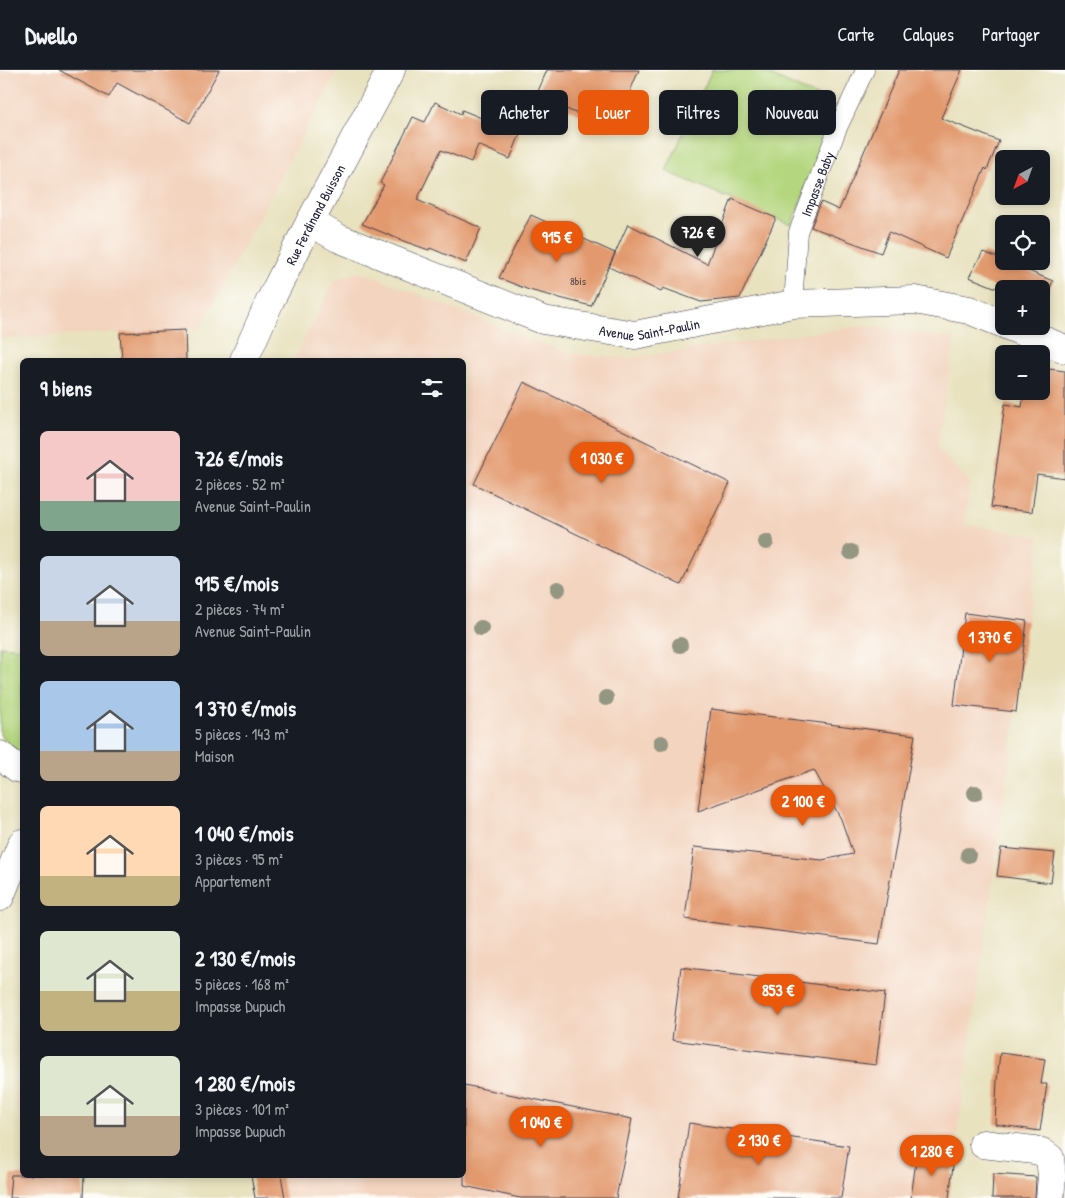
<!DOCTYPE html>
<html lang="fr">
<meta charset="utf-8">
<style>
:root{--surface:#171b24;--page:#242831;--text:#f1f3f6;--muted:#9ea1a6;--line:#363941;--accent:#ea580c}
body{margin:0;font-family:"Patrick Hand",sans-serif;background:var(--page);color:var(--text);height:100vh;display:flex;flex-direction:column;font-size:19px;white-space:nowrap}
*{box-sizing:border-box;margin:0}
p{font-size:16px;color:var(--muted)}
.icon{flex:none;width:28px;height:28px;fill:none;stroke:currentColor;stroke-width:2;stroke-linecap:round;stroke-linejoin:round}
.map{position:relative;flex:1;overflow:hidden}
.sheet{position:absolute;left:20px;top:288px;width:446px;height:820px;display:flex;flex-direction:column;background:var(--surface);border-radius:8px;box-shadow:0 2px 8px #0003}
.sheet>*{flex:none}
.top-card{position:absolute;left:481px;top:20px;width:475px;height:45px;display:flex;gap:10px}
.needle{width:32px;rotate:221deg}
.buttons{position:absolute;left:995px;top:80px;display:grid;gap:10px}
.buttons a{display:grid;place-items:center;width:55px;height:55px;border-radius:8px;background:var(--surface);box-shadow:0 2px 8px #0003;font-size:25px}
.price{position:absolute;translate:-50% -42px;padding:0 11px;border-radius:18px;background:var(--accent);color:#fff;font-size:16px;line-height:32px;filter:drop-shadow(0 1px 2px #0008)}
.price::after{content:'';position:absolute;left:50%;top:30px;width:15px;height:11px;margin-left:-8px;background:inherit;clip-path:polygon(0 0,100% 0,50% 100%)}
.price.current{background:#222;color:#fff}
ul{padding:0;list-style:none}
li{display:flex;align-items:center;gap:15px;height:125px;padding:0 20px}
li span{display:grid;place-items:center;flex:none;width:140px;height:100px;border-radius:8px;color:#555}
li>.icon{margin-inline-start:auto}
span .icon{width:60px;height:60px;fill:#fffc;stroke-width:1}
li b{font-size:21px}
h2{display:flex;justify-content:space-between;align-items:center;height:60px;padding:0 20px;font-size:21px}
.chip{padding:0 18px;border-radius:8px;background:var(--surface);box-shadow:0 2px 8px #0003;font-size:18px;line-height:45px}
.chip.current{background:var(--accent);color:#fff}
header{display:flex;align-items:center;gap:30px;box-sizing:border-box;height:70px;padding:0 25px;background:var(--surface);border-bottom:1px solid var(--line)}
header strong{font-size:24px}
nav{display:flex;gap:28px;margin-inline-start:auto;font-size:18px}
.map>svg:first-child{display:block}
</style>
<header>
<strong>Dwello</strong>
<nav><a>Carte</a><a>Calques</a><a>Partager</a></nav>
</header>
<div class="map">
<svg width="1065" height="1128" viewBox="0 0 1065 1128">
<rect width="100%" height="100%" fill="#fdfcf7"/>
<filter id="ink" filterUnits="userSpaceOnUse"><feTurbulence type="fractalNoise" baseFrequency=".02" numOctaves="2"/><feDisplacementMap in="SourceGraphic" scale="10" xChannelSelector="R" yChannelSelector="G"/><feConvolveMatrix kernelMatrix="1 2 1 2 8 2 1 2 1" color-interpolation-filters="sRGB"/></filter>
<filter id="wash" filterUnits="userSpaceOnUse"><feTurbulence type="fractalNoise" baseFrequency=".0096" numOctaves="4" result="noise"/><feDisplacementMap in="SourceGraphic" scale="20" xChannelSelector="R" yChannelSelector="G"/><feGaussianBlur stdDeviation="1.12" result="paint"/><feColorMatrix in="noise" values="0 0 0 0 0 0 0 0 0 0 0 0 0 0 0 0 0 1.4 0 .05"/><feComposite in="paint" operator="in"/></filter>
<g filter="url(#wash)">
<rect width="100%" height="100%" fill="#e8e2bf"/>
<g fill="#f3d4bf">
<path d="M0 0H338L288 93 200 259 0 268Z"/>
<path d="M359 201 535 272 566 282 591 286 631 288 867 255 954 269 937 377 970 413 964 454 1040 466 1027 551 1016 642 954 1088 917 1083 911 1128H285L281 1105H464V290H293L335 211Z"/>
<path d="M22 956V1039L16 1038Z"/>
</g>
<g fill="#b4d67e" stroke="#6b7c5c">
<path d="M712 0H759L840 37 791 155 666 101Z"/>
<path d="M0 576 22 578V685L0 665Z"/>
</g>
<g id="blocks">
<g fill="#e2996d">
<path d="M59 0H219L190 53 117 13 109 27Z"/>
<path d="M547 0H639L625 33 610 27 599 53 536 26Z"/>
<path d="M899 0H962L941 48 999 71 987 100 985 98 946 188 889 162 881 183 811 157 821 132 839 140Z"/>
<path d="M435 32 461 44 462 40 520 64 510 89 478 75 471 92 441 80 417 130 481 158 466 193 430 178 429 180 406 172 362 154 384 115 380 113 413 47 425 52Z"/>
<path d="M732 129 776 148 740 228 701 232 663 218 661 222 609 197 628 154 707 194Z"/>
<path d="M531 145 615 183 591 236 529 220 499 208Z"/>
<path d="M983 182 1004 190V191L1053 211 1042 236H1041V219H1004V221L969 207Z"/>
<path d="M185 260 186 290H122L120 263Z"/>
<path d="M1041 298 1065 301V408L1037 404 1032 442 991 437 1005 334 1022 337 1024 321H1041Z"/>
<path d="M524 312 730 413 681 515 474 414Z"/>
<path d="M965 543 1027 551 1016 642 954 635Z"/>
<path d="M711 639 915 665 879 874 685 849 694 777 822 790 853 784 841 749 814 700 698 741Z"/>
<path d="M1001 778 1055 783 1051 813 997 806Z"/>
<path d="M681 897 885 923 876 995 672 970Z"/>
<path d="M1000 983 1045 989 1041 1014H1047L1040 1061 995 1054 997 1010Z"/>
<path d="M464 1015 632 1049 616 1128H520L464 1116Z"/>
<path d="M689 1053 849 1076 841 1128H678Z"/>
<path d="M917 1083 954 1088 949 1128H911Z"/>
<path d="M993 1104 1036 1107 1035 1128H992Z"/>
<path d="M11 1105H84L83 1128H9Z"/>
<path d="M251 1105H281L285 1128H255Z"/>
</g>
</g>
</g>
<g filter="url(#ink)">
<use href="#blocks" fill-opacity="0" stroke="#403f4f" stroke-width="1"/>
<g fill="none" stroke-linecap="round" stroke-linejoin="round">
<defs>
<g id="service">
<path id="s1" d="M793 234 798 162 837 60 865 0"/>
</g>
<g id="minor">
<path id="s2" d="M310 152 338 168 543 250 635 265 793 234 915 230 969 240 1004 254"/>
<path d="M1008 256 1065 279"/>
<path d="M0 685 17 698 22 699"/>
<path d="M983 1074 1034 1080 1042 1082 1050 1088 1052 1106 1050 1128"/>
</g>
<g id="tertiary">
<path id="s3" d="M244 290 270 231 310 152 391 0"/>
<path d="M0 827 22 773"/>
</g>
</defs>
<use href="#service" stroke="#403f4f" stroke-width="19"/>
<use href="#minor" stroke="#403f4f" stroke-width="29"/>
<use href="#tertiary" stroke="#403f4f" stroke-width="29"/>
<use href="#service" stroke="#fff" stroke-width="18"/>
<use href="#minor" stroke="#fff" stroke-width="28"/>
<use href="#tertiary" stroke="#fff" stroke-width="28"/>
</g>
<g fill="#939681">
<circle cx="766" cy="472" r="8"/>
<circle cx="851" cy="482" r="8"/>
<circle cx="558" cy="519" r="8"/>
<circle cx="481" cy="558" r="8"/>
<circle cx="680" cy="575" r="8"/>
<circle cx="606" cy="628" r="8"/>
<circle cx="661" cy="673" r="8"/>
<circle cx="975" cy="723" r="8"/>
<circle cx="968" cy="785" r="8"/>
</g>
</g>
<g text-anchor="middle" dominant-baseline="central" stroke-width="5" stroke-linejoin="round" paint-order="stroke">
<g font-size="11" fill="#524048">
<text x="578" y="211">8bis</text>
</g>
<g font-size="14" fill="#22223b" stroke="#fdfcf7">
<text stroke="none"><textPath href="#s1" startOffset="124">Impasse Baby</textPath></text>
<text stroke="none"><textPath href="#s3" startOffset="162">Rue Ferdinand Buisson</textPath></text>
<text stroke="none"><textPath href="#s2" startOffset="361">Avenue Saint-Paulin</textPath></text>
</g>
</g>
</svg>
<div class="buttons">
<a><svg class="needle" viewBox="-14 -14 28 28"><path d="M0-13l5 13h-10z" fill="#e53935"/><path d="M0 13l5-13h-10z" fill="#9ea1a6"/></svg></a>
<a><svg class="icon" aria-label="locate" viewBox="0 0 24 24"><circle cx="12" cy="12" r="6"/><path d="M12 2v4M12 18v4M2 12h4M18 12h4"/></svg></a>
<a>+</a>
<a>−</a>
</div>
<b class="price current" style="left:698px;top:188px">726 €</b>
<b class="price" style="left:557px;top:193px">915 €</b>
<b class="price" style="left:602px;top:414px">1 030 €</b>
<b class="price" style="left:990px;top:593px">1 370 €</b>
<b class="price" style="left:803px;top:757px">2 100 €</b>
<b class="price" style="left:778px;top:946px">853 €</b>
<b class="price" style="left:541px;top:1078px">1 040 €</b>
<b class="price" style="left:759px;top:1096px">2 130 €</b>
<b class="price" style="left:932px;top:1107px">1 280 €</b>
<div class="top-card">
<a class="chip">Acheter</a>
<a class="chip current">Louer</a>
<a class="chip">Filtres</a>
<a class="chip">Nouveau</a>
</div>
<section class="sheet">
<h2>9 biens<svg class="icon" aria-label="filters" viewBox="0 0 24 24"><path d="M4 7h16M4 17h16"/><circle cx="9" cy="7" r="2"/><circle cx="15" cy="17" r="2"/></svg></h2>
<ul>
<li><span style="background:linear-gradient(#f6c9c9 70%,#7fa58c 0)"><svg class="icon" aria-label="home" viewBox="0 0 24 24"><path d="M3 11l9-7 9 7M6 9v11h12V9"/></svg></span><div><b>726 €/mois</b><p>2 pièces · 52 m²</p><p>Avenue Saint-Paulin</p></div></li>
<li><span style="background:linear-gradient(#c9d6e8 65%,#b9a48a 0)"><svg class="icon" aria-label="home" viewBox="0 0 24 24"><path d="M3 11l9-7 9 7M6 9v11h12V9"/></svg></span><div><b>915 €/mois</b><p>2 pièces · 74 m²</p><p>Avenue Saint-Paulin</p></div></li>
<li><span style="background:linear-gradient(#a9c7e8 70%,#b9a48a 0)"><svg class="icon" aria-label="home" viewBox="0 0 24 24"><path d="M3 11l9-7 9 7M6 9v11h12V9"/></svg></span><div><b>1 370 €/mois</b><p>5 pièces · 143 m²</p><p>Maison</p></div></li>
<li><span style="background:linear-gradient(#ffd9b3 70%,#c2b280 0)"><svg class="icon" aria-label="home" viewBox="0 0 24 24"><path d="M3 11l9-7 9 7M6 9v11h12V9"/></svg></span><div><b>1 040 €/mois</b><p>3 pièces · 95 m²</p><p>Appartement</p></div></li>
<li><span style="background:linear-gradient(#dfe7d0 60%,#c2b280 0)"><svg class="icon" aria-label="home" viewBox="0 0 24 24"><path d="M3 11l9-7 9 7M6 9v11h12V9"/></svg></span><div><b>2 130 €/mois</b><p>5 pièces · 168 m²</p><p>Impasse Dupuch</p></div></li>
<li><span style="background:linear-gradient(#dfe7d0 60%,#b9a48a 0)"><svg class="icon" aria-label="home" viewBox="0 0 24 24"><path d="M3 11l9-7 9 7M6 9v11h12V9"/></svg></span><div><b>1 280 €/mois</b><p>3 pièces · 101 m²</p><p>Impasse Dupuch</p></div></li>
</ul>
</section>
</div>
